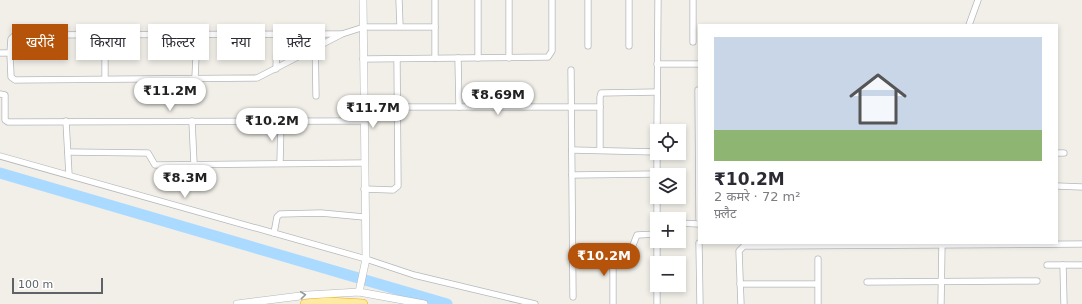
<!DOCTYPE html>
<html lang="hi">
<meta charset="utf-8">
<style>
:root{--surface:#fff;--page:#f7f7f7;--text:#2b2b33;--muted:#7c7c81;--accent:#b45309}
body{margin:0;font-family:"DejaVu Sans","Noto Sans Devanagari",sans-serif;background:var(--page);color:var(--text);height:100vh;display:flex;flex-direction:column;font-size:15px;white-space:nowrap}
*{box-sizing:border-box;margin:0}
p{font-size:13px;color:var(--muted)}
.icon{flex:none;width:22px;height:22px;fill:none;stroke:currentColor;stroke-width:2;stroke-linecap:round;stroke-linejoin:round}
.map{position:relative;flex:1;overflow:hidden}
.drawer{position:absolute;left:698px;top:24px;width:360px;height:220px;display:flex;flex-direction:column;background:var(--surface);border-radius:0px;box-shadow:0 2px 6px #0003}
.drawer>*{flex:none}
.hud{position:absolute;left:12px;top:24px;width:380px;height:36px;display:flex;gap:8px}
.tools{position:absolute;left:650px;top:124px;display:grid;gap:8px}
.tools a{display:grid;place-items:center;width:36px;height:36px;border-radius:0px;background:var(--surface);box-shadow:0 2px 6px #0003;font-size:20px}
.scale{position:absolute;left:12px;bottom:10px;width:91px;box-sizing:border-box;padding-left:4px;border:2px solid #5f6368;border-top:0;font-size:11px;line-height:14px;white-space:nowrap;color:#5f6368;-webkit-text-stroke:3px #fff;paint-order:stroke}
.price{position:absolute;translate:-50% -34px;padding:0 9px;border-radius:14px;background:#fff;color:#222;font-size:13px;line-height:26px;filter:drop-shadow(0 1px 2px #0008)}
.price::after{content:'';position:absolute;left:50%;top:24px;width:12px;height:9px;margin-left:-6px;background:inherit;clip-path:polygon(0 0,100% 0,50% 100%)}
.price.current{background:var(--accent);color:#fff}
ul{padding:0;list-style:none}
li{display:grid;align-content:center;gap:8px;height:212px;padding:0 16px}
li span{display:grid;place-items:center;height:124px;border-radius:0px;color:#555}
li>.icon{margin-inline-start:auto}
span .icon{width:72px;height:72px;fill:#fffc;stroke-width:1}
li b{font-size:17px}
.pill{padding:0 14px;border-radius:0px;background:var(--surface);box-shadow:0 2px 6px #0003;font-size:14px;line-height:36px}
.pill.current{background:var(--accent);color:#fff}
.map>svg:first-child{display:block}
</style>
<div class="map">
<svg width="1082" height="304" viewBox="0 0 1082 304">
<rect width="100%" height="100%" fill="#f1efe8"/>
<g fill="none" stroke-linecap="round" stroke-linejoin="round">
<path stroke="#aadaff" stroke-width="11" d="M0 173 447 304"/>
<defs>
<g id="minor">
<path d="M399 0 400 26"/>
<path d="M435 0V58"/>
<path d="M478 0V58"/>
<path d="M509 0V58"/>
<path d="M629 0V46"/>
<path d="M693 0V42"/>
<path d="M969 25 978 0"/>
<path d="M315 34 316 96"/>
<path d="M588 46V0"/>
<path d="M0 53H10L11 39 15 35 341 34"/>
<path d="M10 53 11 77 15 80 257 78 342 34 364 27H435"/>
<path d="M458 58 459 107"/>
<path d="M363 59 548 57 552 51V0"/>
<path d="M657 64H699"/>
<path d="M276 69 277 35"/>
<path d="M571 70 573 297"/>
<path d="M105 78V34"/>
<path d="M195 78 197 34"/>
<path d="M698 90 699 219"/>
<path d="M0 94 5 95V120L8 122 364 121"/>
<path d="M397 107H600"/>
<path d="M66 121 69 175"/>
<path d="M192 121 194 164"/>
<path d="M657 131 658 0"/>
<path d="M572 150 657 152"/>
<path d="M600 150V97L601 93 657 92"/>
<path d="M68 152 148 153 155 165 364 163"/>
<path d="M657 153V304"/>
<path d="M1057 153H1064"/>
<path d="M0 156 366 259 414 275 535 304"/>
<path d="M280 163 281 121"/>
<path d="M572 175 657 174"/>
<path d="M1057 186 1082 187"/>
<path d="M364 189 393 190 398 186 397 59"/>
<path d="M679 223 699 224"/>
<path d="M274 233 277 217 280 214 321 213 364 217"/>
<path d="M699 243 700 304"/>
<path d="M573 247 599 248 623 252 631 250 637 235 657 234"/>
<path d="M604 249 613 270V304"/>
<path d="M1047 265H1082"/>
<path d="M1063 265 1064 304"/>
<path d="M867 282 1037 281"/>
<path d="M740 284H817"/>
<path d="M741 304 739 251 744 246 1082 244"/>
<path d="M818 304V259"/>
<path d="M941 304 942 243"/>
</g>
<g id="tertiary">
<path d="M359 292 366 259 363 0"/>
<path d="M237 304 308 295 359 292 424 304"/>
</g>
<path id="trunk" d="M305 304 329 302 363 304"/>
</defs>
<use href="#minor" stroke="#b5b8bc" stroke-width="7"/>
<use href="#tertiary" stroke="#b5b8bc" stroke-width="8"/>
<use href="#trunk" stroke="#f9ab00" stroke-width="10"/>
<use href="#minor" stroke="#fff" stroke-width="5.5"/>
<use href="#tertiary" stroke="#fff" stroke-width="7"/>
<use href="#trunk" stroke="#feeaa1" stroke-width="9"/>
</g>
<defs><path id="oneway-chevron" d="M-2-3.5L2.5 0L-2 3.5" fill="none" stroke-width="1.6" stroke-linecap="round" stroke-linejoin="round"/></defs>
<use stroke="#979a9d" href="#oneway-chevron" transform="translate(303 295) rotate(-6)"/>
</svg>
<div class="tools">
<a><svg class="icon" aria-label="locate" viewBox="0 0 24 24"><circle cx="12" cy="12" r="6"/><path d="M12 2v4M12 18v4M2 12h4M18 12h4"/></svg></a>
<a><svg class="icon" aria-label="layers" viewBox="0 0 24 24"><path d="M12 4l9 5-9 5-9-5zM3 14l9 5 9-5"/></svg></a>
<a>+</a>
<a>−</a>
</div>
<div class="scale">100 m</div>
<b class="price" style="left:170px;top:112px">₹11.2M</b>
<b class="price" style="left:498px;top:116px">₹8.69M</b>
<b class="price" style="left:373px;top:129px">₹11.7M</b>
<b class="price" style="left:272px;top:142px">₹10.2M</b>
<b class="price" style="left:185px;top:199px">₹8.3M</b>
<b class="price current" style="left:604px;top:277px">₹10.2M</b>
<div class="hud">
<a class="pill current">खरीदें</a>
<a class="pill">किराया</a>
<a class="pill">फ़िल्टर</a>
<a class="pill">नया</a>
<a class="pill">फ़्लैट</a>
</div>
<section class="drawer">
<ul>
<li><span style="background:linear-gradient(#c9d6e8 75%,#8fb573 0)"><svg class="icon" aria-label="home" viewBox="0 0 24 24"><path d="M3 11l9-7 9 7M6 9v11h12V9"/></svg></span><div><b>₹10.2M</b><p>2 कमरे · 72 m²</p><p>फ़्लैट</p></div></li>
</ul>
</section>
</div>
